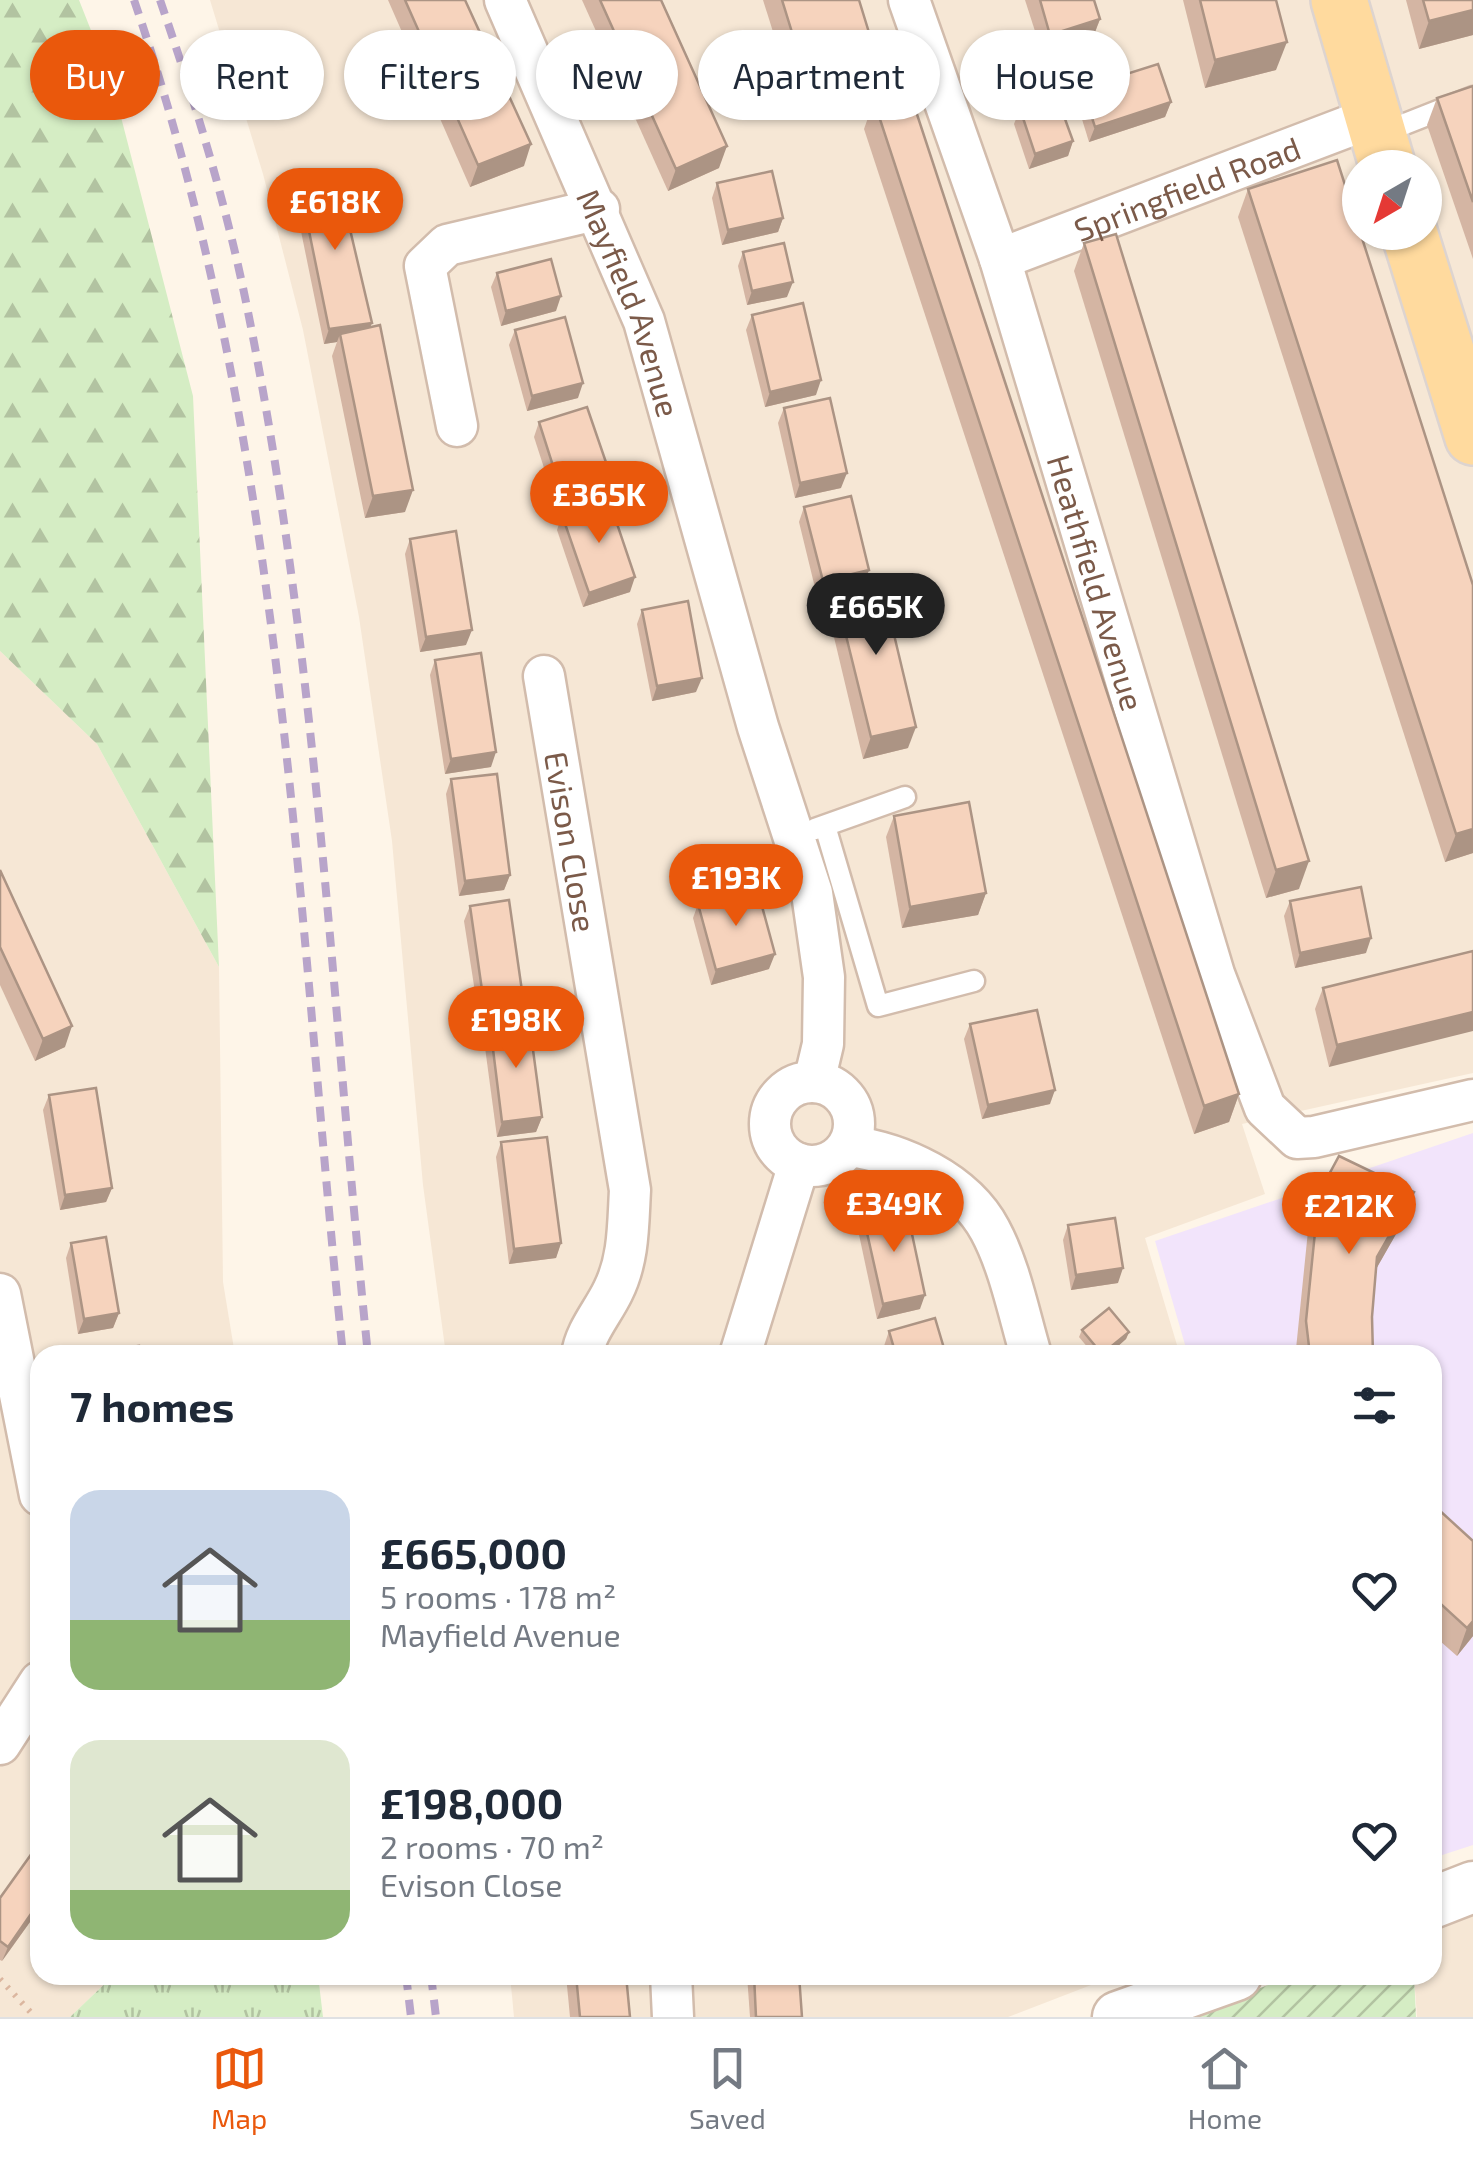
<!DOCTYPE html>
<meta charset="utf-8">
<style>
:root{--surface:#fff;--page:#f2f2f3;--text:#1f2937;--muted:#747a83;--line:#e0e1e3;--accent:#ea580c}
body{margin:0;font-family:"Exo 2",sans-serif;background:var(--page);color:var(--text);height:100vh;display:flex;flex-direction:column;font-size:38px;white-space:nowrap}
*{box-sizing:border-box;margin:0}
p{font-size:32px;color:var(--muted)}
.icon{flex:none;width:55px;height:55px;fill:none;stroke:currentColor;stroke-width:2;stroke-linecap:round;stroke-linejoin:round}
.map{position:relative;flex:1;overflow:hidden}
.side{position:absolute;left:30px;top:1345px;width:1412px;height:640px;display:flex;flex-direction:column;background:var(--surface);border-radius:30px;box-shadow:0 2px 8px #0004}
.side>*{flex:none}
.banner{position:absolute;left:30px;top:30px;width:1415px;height:90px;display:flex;gap:20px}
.needle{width:65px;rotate:219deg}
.controls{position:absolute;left:1342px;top:150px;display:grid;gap:20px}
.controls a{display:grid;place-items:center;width:100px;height:100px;border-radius:50%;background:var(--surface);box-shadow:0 2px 8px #0004;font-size:50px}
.price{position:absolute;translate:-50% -85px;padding:0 22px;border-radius:35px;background:var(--accent);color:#fff;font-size:32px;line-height:65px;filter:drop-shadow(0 2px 5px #0008)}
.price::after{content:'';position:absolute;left:50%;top:60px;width:30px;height:22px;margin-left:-15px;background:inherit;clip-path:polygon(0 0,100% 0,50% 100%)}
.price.on{background:#222;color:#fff}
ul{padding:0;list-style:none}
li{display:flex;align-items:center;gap:30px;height:250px;padding:0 40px}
li span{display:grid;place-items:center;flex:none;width:280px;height:200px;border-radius:30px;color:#555}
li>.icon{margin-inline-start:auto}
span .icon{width:120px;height:120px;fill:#fffc;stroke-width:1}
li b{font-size:42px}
h2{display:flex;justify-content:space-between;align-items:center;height:120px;padding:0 40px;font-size:42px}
.chip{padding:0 35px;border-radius:45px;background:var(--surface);box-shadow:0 2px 8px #0004;font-size:35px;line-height:90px}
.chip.on{background:var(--accent);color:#fff}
.menu{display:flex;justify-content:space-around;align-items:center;height:140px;border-top:2px solid var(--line);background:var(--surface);font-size:28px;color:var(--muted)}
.menu a{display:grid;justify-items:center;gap:5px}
.menu .on{color:var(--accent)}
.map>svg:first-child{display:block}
</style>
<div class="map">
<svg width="1473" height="2017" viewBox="0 0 1473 2017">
<defs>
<pattern id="forest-firs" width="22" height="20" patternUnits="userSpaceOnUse" patternTransform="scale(2.5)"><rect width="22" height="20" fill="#d5edc4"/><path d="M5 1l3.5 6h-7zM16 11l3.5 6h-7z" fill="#b2c3a1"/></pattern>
<pattern id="park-tufts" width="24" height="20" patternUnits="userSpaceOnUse" patternTransform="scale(2.5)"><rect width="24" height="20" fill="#d5edc4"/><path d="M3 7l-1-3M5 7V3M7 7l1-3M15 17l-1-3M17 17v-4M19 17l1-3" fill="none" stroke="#b2c3a1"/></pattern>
<pattern id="garden-furrows" width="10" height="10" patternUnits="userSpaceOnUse" patternTransform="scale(2.5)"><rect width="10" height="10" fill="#d5edc4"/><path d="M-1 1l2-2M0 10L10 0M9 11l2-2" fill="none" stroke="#b2c3a1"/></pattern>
</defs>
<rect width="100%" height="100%" fill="#fef5e8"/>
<g fill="#f6e7d5" fill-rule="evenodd">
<path d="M210 0H1473V1073L1242 1124 1265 1194 1145 1238 1180 1355H446L423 1185 392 841 359 617 303 330 263 174ZM1360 168H1425V232H1360Z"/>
<path d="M0 651 97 744 219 967 223 1282 235 1355H40V1975H114L70 2017H0Z"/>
<path d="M1473 1911V2017H1417L1414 1975H1432L1433 1924Z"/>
<path d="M510 1975H1117L1008 2017H514Z"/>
</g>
<path fill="#f2e4fb" d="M1473 1133V1845L1433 1858 1432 1355H1188L1155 1241Z"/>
<path fill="url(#forest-firs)" d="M0 0H79L113 86 193 396 219 967 97 744 0 651Z"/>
<path fill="url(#park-tufts)" d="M114 1975H318L323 2017H70Z"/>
<path fill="url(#garden-furrows)" d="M1294 1975H1414L1416 2017H1184Z"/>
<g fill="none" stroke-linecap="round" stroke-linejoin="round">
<defs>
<g id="service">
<path d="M1382 133 1473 97"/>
<path d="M825 826 878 1006 974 981"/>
<path d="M815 829 905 797"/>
</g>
<g id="minor">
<path id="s1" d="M505 0 644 321 758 727 812 893 824 977 823 1044 814 1082"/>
<path id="s2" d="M909 0 1000 259 1214 974 1265 1108 1297 1138 1314 1137 1473 1100"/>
<path id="s3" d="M1000 259 1373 117"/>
<path d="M457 426 425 266 447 245 599 209"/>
<path id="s4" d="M544 676 630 1190C628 1225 629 1259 613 1291 603 1312 585 1332 582 1355"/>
<circle cx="812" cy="1124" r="42"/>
<path d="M849 1146C901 1153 964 1181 990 1230 1010 1267 1019 1315 1031 1355"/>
<path d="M0 1294 40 1495"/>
<path d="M740 1355 799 1164"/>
<path d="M0 1744 40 1682"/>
<path d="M671 1975 673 2017"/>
</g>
<g id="tertiary">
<path d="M1432 1903 1473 1887"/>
<path d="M1118 2017 1236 1975"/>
</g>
<g id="primary">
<path d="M1339 0 1388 168"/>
<path d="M1409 232 1473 437"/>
</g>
</defs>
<use href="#service" stroke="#d2bcac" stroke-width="25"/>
<use href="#minor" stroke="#d2bcac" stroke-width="45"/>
<use href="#tertiary" stroke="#d2bcac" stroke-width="55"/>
<use href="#primary" stroke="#ddd4d0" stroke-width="60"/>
<path stroke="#dbb69f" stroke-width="6" stroke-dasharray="2.5 8" stroke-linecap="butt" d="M0 1979 35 2017"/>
<use href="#service" stroke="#fff" stroke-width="20"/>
<use href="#minor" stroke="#fff" stroke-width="40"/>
<use href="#tertiary" stroke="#fff" stroke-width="50"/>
<use href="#primary" stroke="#ffda9e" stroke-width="55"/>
<g stroke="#b8a4ca" stroke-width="8" stroke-dasharray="15 10" stroke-linecap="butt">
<path d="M134 0C283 435 296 901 343 1355"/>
<path d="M160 0C195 102 227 206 248 312 317 655 332 1008 368 1355"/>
<path d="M406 1975 411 2017"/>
<path d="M431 1975 436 2017"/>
</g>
</g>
<g fill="#d4b5a3">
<path d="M388 0H465L524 166 470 187Z"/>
<path d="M582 0H661L719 168 668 191Z"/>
<path d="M763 0H859L878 62 868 90 798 111Z"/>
<path d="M1025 0H1094L1100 19 1092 40 1043 56Z"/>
<path d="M1183 0H1276V70L1205 88Z"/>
<path d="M1406 0H1473V35L1419 49Z"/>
<path d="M1473 86V259L1427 125 1437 98Z"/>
<path d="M1082 88 1171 102 1165 117 1089 142 1077 103Z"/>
<path d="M874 101 1239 1094 1229 1122 1194 1134 864 129Z"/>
<path d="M1020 109 1073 141 1068 156 1029 169 1014 124Z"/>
<path d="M299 182 372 323 370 327 405 512 365 518 332 356 337 342 324 344 294 197Z"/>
<path d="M717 183 783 218 778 232 722 245 712 198Z"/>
<path d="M1248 189 1473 585V853L1445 862 1238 217Z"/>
<path d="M1084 243 1299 889 1266 898 1074 271Z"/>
<path d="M743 252 787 297 747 305 738 266Z"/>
<path d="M497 273 556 311 501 326 491 287Z"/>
<path d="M752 315 816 395 765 407 746 330Z"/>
<path d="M515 330 578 398 527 411 509 345Z"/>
<path d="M784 408 841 488 795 498 778 423Z"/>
<path d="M539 422 605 489 556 505 534 437Z"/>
<path d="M804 507 864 584 908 748 863 759 828 612 835 591 817 596 799 522Z"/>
<path d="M562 515 630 592 583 607 557 530Z"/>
<path d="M410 539 466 645 420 652 405 554Z"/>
<path d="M642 610 696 692 652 701 637 624Z"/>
<path d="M435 660 491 767 445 774 430 675Z"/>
<path d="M451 779 510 875 504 890 459 896 446 794Z"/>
<path d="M894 816 986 893 978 915 902 928 886 837Z"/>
<path d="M0 870 65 1047 35 1061 0 985Z"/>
<path d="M1290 901 1366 953 1295 968 1284 916Z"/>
<path d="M698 904 769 969 711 985 693 918Z"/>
<path d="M470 906 517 1013 479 1018 464 921Z"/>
<path d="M1473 951 1329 1067 1315 1009 1323 988Z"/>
<path d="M970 1024 1050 1104 982 1119 964 1039Z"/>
<path d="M490 1025 542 1117 536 1132 497 1137 484 1040Z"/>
<path d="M49 1095 112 1188 106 1202 60 1210 43 1110Z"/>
<path d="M501 1142 561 1243 556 1258 509 1264 496 1157Z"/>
<path d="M1319 1193 1404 1220 1376 1269 1372 1317 1373 1355H1297L1296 1349 1309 1221Z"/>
<path d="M863 1215 920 1309 877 1319 858 1230Z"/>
<path d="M1068 1225 1118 1283 1071 1290 1063 1240Z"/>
<path d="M71 1243 119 1313 113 1328 78 1334 66 1258Z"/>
<path d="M1082 1330 1129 1332 1126 1339 1108 1355H1094L1079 1337Z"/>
<path d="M889 1331 946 1355H887L884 1346Z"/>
<path d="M1432 1499 1439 1510 1473 1541V1636L1457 1656 1432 1634Z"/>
<path d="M40 1842V1908L2 1961 0 1960V1898Z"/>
<path d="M566 1975H626L630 2017H570Z"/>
<path d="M747 1975H799L802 2017H750Z"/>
</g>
<g fill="#ac9484">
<path d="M1473 10V35L1419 49 1429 21Z"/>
<path d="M1100 19 1092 40 1043 56 1050 35Z"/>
<path d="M1287 42 1276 70 1205 88 1215 60Z"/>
<path d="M878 62 868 90 798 111 808 84Z"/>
<path d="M1171 102 1165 117 1089 142 1095 127Z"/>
<path d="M1073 141 1068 156 1029 169 1035 154Z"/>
<path d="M531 144 524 166 470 187 478 165Z"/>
<path d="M727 146 719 168 668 191 676 169Z"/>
<path d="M783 218 778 232 722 245 728 230Z"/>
<path d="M793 282 787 297 747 305 752 291Z"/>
<path d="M561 296 556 311 501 326 506 311Z"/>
<path d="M372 323 366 337 340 334 337 342 324 344 329 329Z"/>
<path d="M821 380 816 395 765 407 770 392Z"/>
<path d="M583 383 578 398 527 411 532 396Z"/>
<path d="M847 473 841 488 795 498 800 483Z"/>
<path d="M610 474 605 489 556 505 561 491Z"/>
<path d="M413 490 405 512 365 518 373 496Z"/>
<path d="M869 570 864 584 817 596 823 581Z"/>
<path d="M635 577 630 592 583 607 589 593Z"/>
<path d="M472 630 466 645 420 652 426 637Z"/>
<path d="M702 678 696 692 652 701 657 686Z"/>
<path d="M916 727 908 748 863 759 871 737Z"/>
<path d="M496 752 491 767 445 774 451 759Z"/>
<path d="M1473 829V853L1445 862 1456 834Z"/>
<path d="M1309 861 1299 889 1266 898 1276 870Z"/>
<path d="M510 875 504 890 459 896 465 881Z"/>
<path d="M986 893 978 915 902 928 910 907Z"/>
<path d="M1371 938 1366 953 1295 968 1300 953Z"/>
<path d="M775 954 769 969 711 985 716 970Z"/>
<path d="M523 998 517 1013 479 1018 484 1004Z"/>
<path d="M1473 1012V1031L1329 1067 1337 1045Z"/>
<path d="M72 1026 65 1047 35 1061 43 1039Z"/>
<path d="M1055 1090 1050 1104 982 1119 988 1105Z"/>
<path d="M1239 1094 1229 1122 1194 1134 1204 1106Z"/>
<path d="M542 1117 536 1132 497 1137 502 1122Z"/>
<path d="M112 1188 106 1202 60 1210 65 1195Z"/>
<path d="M1414 1192 1404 1220 1367 1285 1377 1257Z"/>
<path d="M561 1243 556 1258 509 1264 514 1249Z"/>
<path d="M1123 1268 1118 1283 1071 1290 1076 1275Z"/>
<path d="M925 1295 920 1309 877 1319 883 1304Z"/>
<path d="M119 1313 113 1328 78 1334 84 1319Z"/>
<path d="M1129 1332 1126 1339 1108 1355H1102Z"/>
<path d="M1473 1621V1636L1457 1656 1467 1628Z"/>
<path d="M40 1901V1908L2 1961 8 1947Z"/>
</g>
<g fill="#f6d3bd" stroke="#ac9484" stroke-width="2.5">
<path d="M405 0H465L531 144 478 165Z"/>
<path d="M600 0H661L727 146 676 169Z"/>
<path d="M782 0H859L878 62 808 84Z"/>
<path d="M1040 0H1094L1100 19 1050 35Z"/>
<path d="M1200 0H1276L1287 42 1215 60Z"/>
<path d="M1423 0H1473V10L1429 21Z"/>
<path d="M1158 64 1171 102 1095 127 1082 88Z"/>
<path d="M1473 86V202L1437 98Z"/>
<path d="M909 90 1239 1094 1204 1106 874 101Z"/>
<path d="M1057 97 1073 141 1035 154 1020 109Z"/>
<path d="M1337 160 1473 585V829L1456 834 1248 189Z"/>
<path d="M772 171 783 218 728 230 717 183Z"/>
<path d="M337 174 372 323 329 329 299 182Z"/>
<path d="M1116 234 1309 861 1276 870 1084 243Z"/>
<path d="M784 243 793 282 752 291 743 252Z"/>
<path d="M551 259 561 296 506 311 497 273Z"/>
<path d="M803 303 821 380 770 392 752 315Z"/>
<path d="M565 317 583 383 532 396 515 330Z"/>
<path d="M380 325 413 490 373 496 340 334Z"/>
<path d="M830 398 847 473 800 483 784 408Z"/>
<path d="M587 407 610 474 561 491 539 422Z"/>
<path d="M851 496 869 570 823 581 804 507Z"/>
<path d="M609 500 635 577 589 593 562 515Z"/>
<path d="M456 531 472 630 426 637 410 539Z"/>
<path d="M881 580 916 727 871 737 835 591Z"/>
<path d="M688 601 702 678 657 686 642 610Z"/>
<path d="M481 653 496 752 451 759 435 660Z"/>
<path d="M497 774 510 875 465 881 451 779Z"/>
<path d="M969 802 986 893 910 907 894 816Z"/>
<path d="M0 870 72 1026 43 1039 0 947Z"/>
<path d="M1361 887 1371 938 1300 953 1290 901Z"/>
<path d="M757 888 775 954 716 970 698 904Z"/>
<path d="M509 900 523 998 484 1004 470 906Z"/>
<path d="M1473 951V1012L1337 1045 1323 988Z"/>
<path d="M1037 1010 1055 1090 988 1105 970 1024Z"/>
<path d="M529 1020 542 1117 502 1122 490 1025Z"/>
<path d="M96 1088 112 1188 65 1195 49 1095Z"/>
<path d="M547 1137 561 1243 514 1249 501 1142Z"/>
<path d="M1339 1156 1414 1192 1377 1257 1372 1317 1373 1355H1310L1306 1321 1319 1193Z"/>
<path d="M906 1206 925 1295 883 1304 863 1215Z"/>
<path d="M1115 1218 1123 1268 1076 1275 1068 1225Z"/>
<path d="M106 1237 119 1313 84 1319 71 1243Z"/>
<path d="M1109 1308 1129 1332 1102 1354 1082 1330Z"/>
<path d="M935 1318 946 1355H896L889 1331Z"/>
<path d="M139 1346 140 1355H89V1352Z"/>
<path d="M1432 1499 1439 1510 1473 1541V1621L1467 1628 1432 1596Z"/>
<path d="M40 1842V1901L8 1947 0 1941V1898Z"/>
<path d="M576 1975H626L630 2017H580Z"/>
<path d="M754 1975H799L802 2017H756Z"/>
</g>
<g text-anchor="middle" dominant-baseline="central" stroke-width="8" stroke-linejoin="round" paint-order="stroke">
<g font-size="32" fill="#7b5a49" stroke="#fff9f0">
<text stroke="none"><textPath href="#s3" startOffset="200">Springfield Road</textPath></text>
<text stroke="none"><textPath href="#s1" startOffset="328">Mayfield Avenue</textPath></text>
<text stroke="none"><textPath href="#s2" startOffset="612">Heathfield Avenue</textPath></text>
<text stroke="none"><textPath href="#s4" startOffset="168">Evison Close</textPath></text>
</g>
</g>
</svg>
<div class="controls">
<a><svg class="needle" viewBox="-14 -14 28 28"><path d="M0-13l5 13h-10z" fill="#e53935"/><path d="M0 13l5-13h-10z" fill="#747a83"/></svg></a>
</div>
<b class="price" style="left:335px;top:253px">£618K</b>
<b class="price" style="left:599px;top:546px">£365K</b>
<b class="price on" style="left:876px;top:658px">£665K</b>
<b class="price" style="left:736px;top:929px">£193K</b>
<b class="price" style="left:516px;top:1071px">£198K</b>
<b class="price" style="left:894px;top:1255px">£349K</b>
<b class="price" style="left:1349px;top:1257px">£212K</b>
<div class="banner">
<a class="chip on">Buy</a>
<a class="chip">Rent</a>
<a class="chip">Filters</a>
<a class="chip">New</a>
<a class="chip">Apartment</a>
<a class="chip">House</a>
</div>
<section class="side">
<h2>7 homes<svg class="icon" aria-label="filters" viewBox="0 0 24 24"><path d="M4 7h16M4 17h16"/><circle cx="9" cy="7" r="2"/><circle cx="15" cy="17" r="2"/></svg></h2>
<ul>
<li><span style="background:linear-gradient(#c9d6e8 65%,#8fb573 0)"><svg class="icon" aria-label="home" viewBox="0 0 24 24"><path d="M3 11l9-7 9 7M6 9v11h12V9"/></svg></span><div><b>£665,000</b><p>5 rooms · 178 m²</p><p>Mayfield Avenue</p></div><svg class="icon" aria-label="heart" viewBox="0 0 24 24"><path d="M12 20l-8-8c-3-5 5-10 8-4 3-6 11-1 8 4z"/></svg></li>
<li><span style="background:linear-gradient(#dfe7d0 75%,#8fb573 0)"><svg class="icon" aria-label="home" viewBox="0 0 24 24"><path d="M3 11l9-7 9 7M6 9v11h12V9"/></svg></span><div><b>£198,000</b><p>2 rooms · 70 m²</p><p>Evison Close</p></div><svg class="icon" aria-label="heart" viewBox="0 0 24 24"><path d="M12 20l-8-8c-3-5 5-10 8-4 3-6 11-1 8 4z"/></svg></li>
</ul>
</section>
</div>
<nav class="menu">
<a class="on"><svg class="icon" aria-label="map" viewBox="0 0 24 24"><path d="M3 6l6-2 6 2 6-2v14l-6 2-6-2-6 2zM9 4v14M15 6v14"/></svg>Map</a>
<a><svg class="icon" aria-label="saved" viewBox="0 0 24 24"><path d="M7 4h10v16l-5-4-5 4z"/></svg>Saved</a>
<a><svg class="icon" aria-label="home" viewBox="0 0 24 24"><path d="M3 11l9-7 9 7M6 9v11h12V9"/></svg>Home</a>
</nav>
